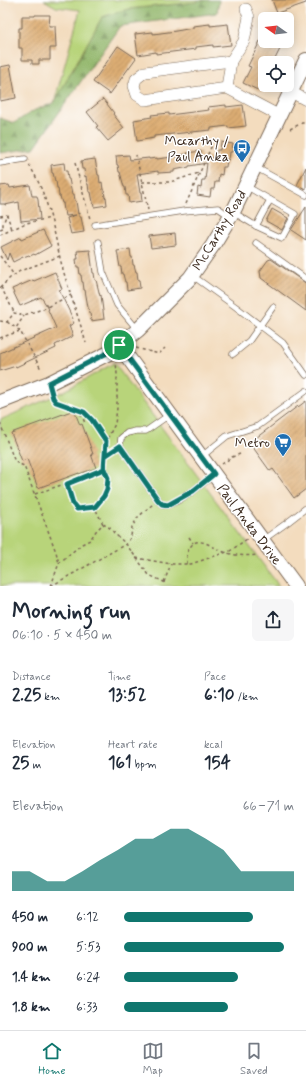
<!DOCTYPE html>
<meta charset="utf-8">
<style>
:root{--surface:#fff;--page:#f6f6f7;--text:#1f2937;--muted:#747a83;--line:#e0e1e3;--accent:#0f766e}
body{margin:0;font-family:Mynerve,sans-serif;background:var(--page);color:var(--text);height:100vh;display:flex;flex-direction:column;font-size:15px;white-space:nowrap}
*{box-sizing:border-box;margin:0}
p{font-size:13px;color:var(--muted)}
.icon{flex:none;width:22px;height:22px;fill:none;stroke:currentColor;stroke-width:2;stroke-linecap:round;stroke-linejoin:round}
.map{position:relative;height:586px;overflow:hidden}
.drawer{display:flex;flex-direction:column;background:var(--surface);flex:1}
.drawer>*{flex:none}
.needle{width:26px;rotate:284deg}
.buttons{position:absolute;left:258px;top:12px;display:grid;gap:8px}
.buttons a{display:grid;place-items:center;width:36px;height:36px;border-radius:6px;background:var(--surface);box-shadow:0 2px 10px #0003;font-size:20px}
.pin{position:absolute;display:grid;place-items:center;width:34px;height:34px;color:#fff;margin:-17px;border:2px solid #fff;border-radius:50%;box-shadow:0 1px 4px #0007}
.round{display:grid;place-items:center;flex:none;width:42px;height:42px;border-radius:6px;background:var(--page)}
.summary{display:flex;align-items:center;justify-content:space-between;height:68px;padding:0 12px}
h1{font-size:22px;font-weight:700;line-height:30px}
.figures{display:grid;grid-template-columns:repeat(3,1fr);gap:6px;height:68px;padding:4px 12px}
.figures div{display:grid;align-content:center}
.figures b{font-size:17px;font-weight:700}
.figures small{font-size:11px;font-weight:400}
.figures p{font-size:11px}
.chart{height:112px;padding:8px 12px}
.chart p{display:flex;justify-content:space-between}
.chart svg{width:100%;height:72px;margin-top:4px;fill:var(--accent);opacity:.7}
ul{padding:0 12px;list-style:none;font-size:13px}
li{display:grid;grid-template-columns:64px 48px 1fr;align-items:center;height:30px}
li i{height:10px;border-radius:5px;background:var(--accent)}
.menu{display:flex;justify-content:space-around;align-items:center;height:56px;border-top:1px solid var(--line);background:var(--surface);font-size:11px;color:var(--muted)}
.menu a{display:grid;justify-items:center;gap:2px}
.menu .active{color:var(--accent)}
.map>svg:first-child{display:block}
</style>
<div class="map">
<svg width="306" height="586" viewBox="0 0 306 586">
<defs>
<pattern id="forest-firs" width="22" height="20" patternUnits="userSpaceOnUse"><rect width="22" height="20" fill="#92b66a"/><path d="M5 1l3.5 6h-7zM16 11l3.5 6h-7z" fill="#789457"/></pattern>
<pattern id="building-hatch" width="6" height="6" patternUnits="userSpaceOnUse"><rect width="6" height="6" fill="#ddad73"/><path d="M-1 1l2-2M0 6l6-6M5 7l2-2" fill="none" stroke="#b48d5e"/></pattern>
</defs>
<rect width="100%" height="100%" fill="#fff"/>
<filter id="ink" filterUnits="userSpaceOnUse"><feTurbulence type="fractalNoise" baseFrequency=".025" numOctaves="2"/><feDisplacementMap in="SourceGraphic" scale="8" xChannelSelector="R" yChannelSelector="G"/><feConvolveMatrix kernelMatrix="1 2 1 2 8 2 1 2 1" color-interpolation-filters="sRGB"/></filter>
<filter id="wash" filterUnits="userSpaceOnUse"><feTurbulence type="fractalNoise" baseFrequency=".012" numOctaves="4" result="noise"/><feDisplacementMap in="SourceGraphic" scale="16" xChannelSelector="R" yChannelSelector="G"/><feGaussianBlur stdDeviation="0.9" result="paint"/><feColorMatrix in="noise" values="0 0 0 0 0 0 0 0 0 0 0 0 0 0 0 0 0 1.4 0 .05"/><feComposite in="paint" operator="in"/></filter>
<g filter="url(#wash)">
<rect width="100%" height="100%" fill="#f3dcbe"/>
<!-- forest -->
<path fill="url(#forest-firs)" stroke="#667044" d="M198,0H219L217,13L120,26L34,148L0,153V118L14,123L35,110L54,103L102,17L128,9L197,2Z"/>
<!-- park -->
<g fill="#b8d47a" stroke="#7a7f4c">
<path d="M44,0H198L197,2L128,9L102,17L54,103L80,10L56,7Z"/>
<path d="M114,363L279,586H0V420L63,392Z"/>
</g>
<g id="blocks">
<!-- building -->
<g fill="url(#building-hatch)">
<path d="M272,0H306V3L277,13Z"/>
<path d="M35,15H50L49,26H55L56,48H50V60H39V64H32V60H22V48H19V28H22V16H35Z"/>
<path d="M210,24V26L228,24L231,45L213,47V45L204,46L196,47V49L156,54V52L138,55L135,34L153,32V34L176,31L193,28V26Z"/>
<path d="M260,41H284L273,63H265V85L262,92L243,83L251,67L248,66Z"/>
<path d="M118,46L136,58L110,94L93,82Z"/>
<path d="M10,65L16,98L0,101V67Z"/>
<path d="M103,99L114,113L113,114L124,128L108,141L96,127L98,126L87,112Z"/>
<path d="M226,105V107L243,105L246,126L228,128V126L211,128V130L154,136V138L137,141L134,120L152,117L151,115L169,113V115L209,110L208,107Z"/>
<path d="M221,142L233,144L232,152H230L229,160L227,159L226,167H223L222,175L219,174L218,182H215L214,189H211L210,197L197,195L198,187L201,188L202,180H205L207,163L189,166V167L174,170V172L158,173V171L137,174L140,193H141L142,201L129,203L128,195H126L125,187H124L120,172H119L118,165H117L116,156L129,155L130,160L149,158V159L157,158V159L180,156V155L188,154L187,153L201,151V156L216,158L217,150H220Z"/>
<path d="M95,159L98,175H99L100,183L102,182L103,190H104L105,198L106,197L107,205L94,207L91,192H89L88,184H87L86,176L85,177L84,169H82L81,161Z"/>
<path d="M64,163L65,171H67L68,179H69L72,194H74L75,201H76L78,214L79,213V217H81L84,232L71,234L67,218L76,215L66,216L65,211H64L63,203H62L60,196H59L58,188H57L56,181H55L53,173H52L51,165Z"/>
<path d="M306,167V189L297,185Z"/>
<path d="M9,185L10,188L30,185L32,196H37L38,200L40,219L21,221L19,202L5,205V204H0V186Z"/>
<path d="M306,207V240L291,230Z"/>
<path d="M272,209L288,218L282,230L266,221Z"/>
<path d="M43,230L51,246L35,255L34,254L30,256L29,255L23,257L13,262L9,253L7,260L1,247L21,237L22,239Z"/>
<path d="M175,233L176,245L151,248L149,236Z"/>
<path d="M130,249L131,257H132L133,265H134L136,272H137L138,280H139L140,288L127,290L126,282H125L123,274H122L121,267H120L117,251Z"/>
<path d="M90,250L93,273H94L95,280H96L100,296L101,295L104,319L91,321L90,313H89L85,290H84L83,282H82L81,275H80L79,267H77L76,259H78L77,251Z"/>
<path d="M271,259L304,282L306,283V311L261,278L260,271L268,260Z"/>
<path d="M55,272L62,289L59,290L73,319L72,320L74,323L69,326L73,336L55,345L56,348L16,367V366L0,371V353L56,328L48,310L49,309L41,297L20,306L12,289L33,280L34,281Z"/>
<path d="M306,401V489L294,498L273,469L270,471L252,446L255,444L252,441L298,406V407Z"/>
<path d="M74,410L80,425L82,424L93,454H91L96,468L79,474V473L38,488L27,459L22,461L11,433Z"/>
</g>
</g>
</g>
<g filter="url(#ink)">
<use href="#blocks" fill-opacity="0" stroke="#7b6856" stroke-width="1"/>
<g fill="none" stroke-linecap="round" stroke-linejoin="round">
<defs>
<g id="service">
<path d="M0,163L25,159"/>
<path d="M255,167L306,195"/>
<path d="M233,212L256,226L282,238L295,214L246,186"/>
<path d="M95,225L184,211L218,208L230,216"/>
<path d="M256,226L270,200"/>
<path d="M98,242L103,272L117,305L137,329"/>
<path d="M256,243L306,279"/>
<path d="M193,276L236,307L283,343L306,375"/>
<path d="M233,354L249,341L273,307"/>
<path d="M169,415L146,431H136L127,433L121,438L120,446L158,500L162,504L168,505L177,501L193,491L214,475"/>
<path d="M201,457L227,436L258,426L306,391"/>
<path d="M263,540L288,522L306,508"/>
</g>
<g id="minor">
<path d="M231,61L145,72L136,79L134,86L137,95L145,100L227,88L280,116"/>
<path d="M227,88L231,61L244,41L249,17L246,9"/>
<path d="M291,92L306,100"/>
</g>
<g id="tertiary">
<path d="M119,345L296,586"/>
<path d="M0,402L49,383L109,353L138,330L190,278L213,245L233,212L306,60"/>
</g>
</defs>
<!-- service casing -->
<use href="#service" stroke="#7b6856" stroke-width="7"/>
<!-- minor casing -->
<use href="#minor" stroke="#7b6856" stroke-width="12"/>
<!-- tertiary casing -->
<use href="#tertiary" stroke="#7b6856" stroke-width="16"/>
<!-- path -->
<g stroke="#7b6856" stroke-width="1.5" stroke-dasharray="3 3" stroke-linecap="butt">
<path d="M290,129L302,123H306"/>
<path d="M136,155L148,210"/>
<path d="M75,163L90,219"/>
<path d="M29,165C47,193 53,226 60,258C67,287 78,315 86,343"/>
<path d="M142,182H170L199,173"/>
<path d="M186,204L212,145"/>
<path d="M0,216L7,215L12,229"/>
<path d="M0,230L3,229V224L6,216"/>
<path d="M0,235L26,223L51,218"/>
<path d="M0,256L14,275"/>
<path d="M1,287L14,312"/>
<path d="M0,288L10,278L20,271L60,256"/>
<path d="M0,321L7,322L14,313L24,315L43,309L71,295"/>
<path d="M7,322L16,328"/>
<path d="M20,331L16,328L24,316"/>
<path d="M0,338L20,331L41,369"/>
<path d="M136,348L159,354L165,348"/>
<path d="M52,393L53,398L57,402L84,412L92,420L106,441"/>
<path d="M77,409L82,416L85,423"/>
<path d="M0,423L15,462L24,466L56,552L59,563"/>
<path d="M105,456L106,441L115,424L117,408V374L116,362"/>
<path d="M222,464L232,457L240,454"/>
<path d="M67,483L73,504L77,509L95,507L104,497L107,489L108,478L104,469L105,456L114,450"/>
<path d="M35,494L67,483L104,469"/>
<path d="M103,524L110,528L115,534L126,544L149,575L164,582L165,586"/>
<path d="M189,537L193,543"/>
<path d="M136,558L171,564H191L230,551L247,539"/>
<path d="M187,564C187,557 187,551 191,546C199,534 217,551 227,553C237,556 248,556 258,555"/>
<path d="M164,582L171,564"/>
<path d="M51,586L126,544L131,537L132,527L138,517L153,504"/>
<path d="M51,586L59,563L82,544L90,540L96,531L103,524L95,508"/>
</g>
<!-- service -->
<use href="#service" stroke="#fff" stroke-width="5.5"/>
<!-- minor -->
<use href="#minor" stroke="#fff" stroke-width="11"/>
<!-- tertiary -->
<use href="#tertiary" stroke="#fff" stroke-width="14"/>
</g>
</g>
<g fill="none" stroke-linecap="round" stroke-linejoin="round" filter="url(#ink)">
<defs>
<path id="route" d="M119,345L109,352L49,383L53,398L56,402L84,412L92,420L106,441L104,469L108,478L107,489L104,496L95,507L77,509L73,504L67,484L104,469L105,456L120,446L158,500L162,504L168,505L177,500L193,491L214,474L119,345"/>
</defs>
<!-- route casing -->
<use href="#route" stroke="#fff" stroke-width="8"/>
<!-- route -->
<use href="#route" stroke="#0f766e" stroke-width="5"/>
</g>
<!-- icons -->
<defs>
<symbol id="bus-pin" viewBox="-11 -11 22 30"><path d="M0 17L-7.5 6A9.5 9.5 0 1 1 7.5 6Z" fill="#1f6fb2" stroke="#fff"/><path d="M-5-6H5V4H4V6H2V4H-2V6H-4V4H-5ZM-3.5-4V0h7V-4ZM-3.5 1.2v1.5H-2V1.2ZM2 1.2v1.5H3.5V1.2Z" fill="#fff"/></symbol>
<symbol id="supermarket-pin" viewBox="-11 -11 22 30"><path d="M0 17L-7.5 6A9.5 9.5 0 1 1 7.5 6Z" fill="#1f6fb2" stroke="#fff"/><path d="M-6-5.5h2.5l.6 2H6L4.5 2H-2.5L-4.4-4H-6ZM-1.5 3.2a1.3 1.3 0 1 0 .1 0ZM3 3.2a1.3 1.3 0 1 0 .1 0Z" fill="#fff"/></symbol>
</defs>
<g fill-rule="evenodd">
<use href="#bus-pin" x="232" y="138" width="20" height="27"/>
<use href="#supermarket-pin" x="273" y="432" width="20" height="27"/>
</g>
<g text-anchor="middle" stroke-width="3" stroke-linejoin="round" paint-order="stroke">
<!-- poi labels -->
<g font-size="14" fill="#3b2a1e" stroke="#fff" text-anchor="end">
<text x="229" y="145">Mccarthy /<tspan x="229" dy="16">Paul Anka</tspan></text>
<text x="270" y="447">Metro</text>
</g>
<!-- street labels -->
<g font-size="14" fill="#3b2a1e" stroke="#fff">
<text transform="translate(219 230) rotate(-59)" y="5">McCarthy Road</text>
<text transform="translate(250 524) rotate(53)" y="5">Paul Anka Drive</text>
</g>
</g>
</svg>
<div class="buttons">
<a><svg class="needle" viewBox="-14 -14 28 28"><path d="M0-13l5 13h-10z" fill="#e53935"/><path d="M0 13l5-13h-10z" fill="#747a83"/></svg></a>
<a><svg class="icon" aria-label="locate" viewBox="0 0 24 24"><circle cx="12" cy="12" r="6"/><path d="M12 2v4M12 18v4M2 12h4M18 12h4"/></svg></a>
</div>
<div class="pin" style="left:119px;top:345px;background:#1e9e55"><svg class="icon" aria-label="arrive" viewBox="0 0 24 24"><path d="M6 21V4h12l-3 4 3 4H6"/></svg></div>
</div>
<section class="drawer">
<div class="summary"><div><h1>Morning run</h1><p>06:10 · 5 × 450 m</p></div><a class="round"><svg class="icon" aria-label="share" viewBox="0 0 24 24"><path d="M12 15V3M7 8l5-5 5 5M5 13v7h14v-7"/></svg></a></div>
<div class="figures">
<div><p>Distance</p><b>2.25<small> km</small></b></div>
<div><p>Time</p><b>13:52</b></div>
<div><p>Pace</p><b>6:10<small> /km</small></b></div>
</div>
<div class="figures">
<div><p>Elevation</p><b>25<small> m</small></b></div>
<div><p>Heart rate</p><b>161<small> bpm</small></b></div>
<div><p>kcal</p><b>154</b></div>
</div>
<div class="chart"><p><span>Elevation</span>66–71 m</p>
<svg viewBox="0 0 160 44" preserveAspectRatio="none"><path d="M0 44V32L10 32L20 38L30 38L40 32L50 25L60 19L70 12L80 12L90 6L100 6L110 12L120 19L130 32L140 32L150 32L160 32V44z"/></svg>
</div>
<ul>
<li><b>450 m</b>6:12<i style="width:76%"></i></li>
<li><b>900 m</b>5:53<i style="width:94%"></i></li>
<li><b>1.4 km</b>6:24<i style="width:67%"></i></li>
<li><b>1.8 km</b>6:33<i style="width:61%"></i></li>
</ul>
</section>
<nav class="menu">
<a class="active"><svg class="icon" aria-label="home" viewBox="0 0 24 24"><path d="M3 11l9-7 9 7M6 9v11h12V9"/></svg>Home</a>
<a><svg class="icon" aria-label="map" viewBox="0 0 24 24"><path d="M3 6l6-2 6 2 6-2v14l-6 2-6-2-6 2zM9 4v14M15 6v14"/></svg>Map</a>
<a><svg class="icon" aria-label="saved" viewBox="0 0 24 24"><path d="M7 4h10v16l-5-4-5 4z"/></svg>Saved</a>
</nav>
